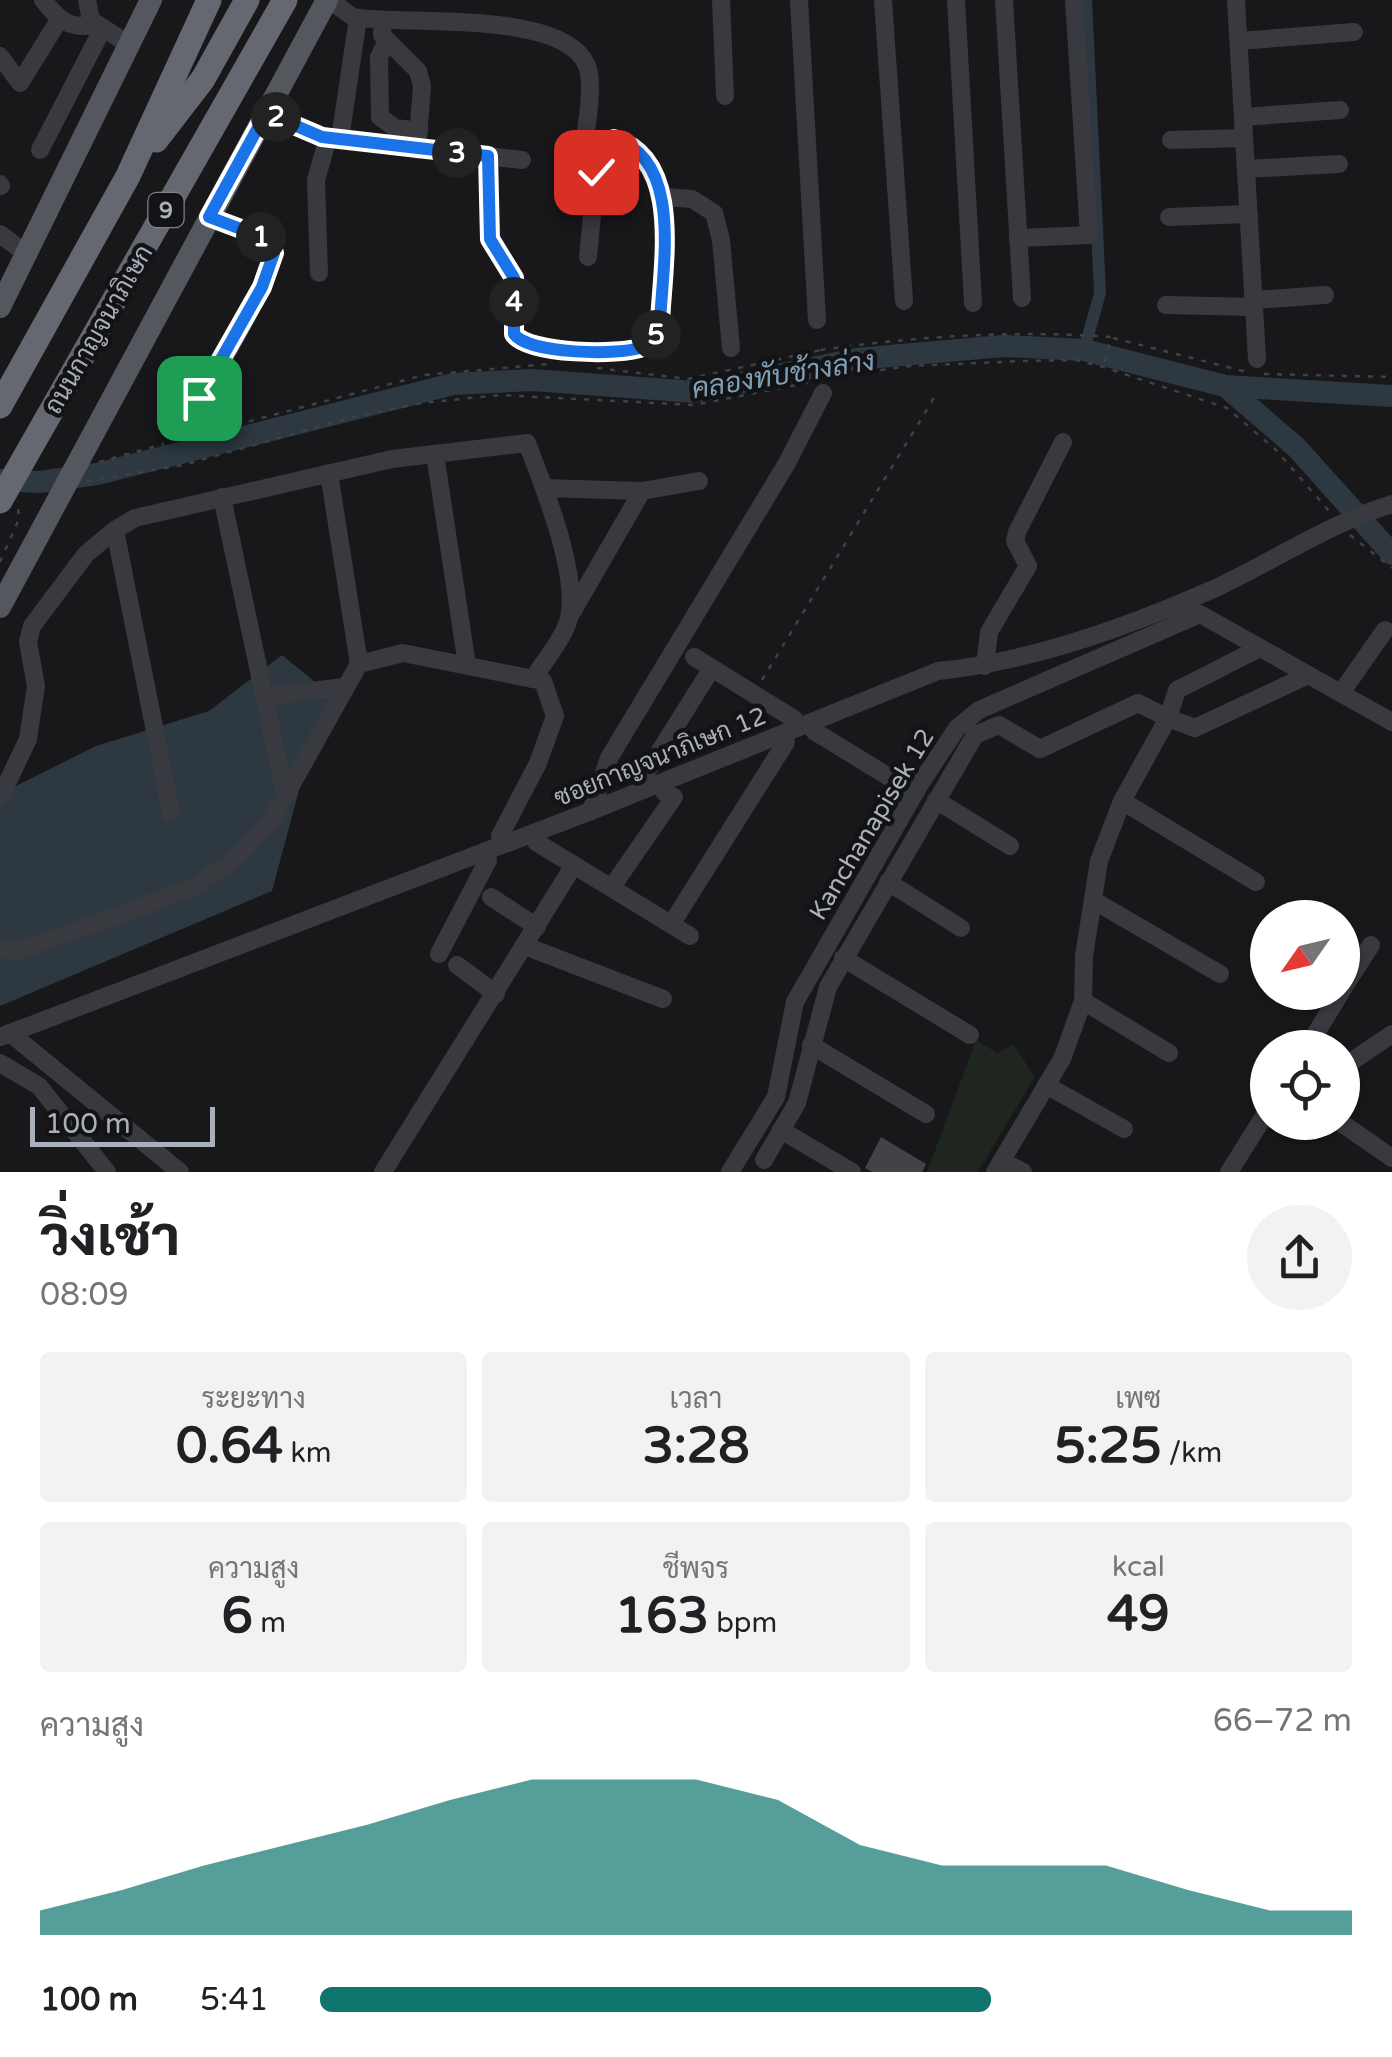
<!DOCTYPE html>
<html lang="th">
<meta charset="utf-8">
<style>
:root{--surface:#fff;--page:#f2f2f2;--text:#202124;--muted:#757577;--accent:#0f766e}
body{margin:0;font-family:"Varela Round",Sarabun,sans-serif;background:var(--page);color:var(--text);height:100vh;display:flex;flex-direction:column;font-size:38px;white-space:nowrap}
*{box-sizing:border-box;margin:0}
p{font-size:32px;color:var(--muted)}
.icon{flex:none;width:55px;height:55px;fill:none;stroke:currentColor;stroke-width:2;stroke-linecap:round;stroke-linejoin:round}
.map{position:relative;height:1172px;overflow:hidden}
.side{display:flex;flex-direction:column;background:var(--surface);flex:1}
.side>*{flex:none}
.needle{width:65px;rotate:236deg}
.buttons{position:absolute;left:1250px;top:900px;display:grid;gap:20px}
.buttons a{display:grid;place-items:center;width:110px;height:110px;border-radius:50%;background:var(--surface);box-shadow:0 2px 8px #0004;font-size:50px}
.scale{position:absolute;left:30px;bottom:25px;width:185px;box-sizing:border-box;padding-left:10px;border:5px solid #aab0bb;border-top:0;font-size:28px;line-height:35px;white-space:nowrap;color:#aab0bb;-webkit-text-stroke:8px #131316;paint-order:stroke}
.pin{position:absolute;display:grid;place-items:center;width:85px;height:85px;color:#fff;margin:-42px;border-radius:20px;box-shadow:0 5px 15px #0006}
.km{position:absolute;width:50px;height:50px;margin:-25px;border-radius:50%;background:#222;color:#fff;font-size:28px;line-height:50px;text-align:center}
.round{display:grid;place-items:center;flex:none;width:105px;height:105px;border-radius:52px;background:var(--page)}
.overview{display:flex;align-items:center;justify-content:space-between;height:170px;padding:0 40px}
h1{font-size:55px;font-weight:800;line-height:75px}
.metrics{display:grid;grid-template-columns:repeat(3,1fr);gap:15px;height:170px;padding:10px 40px}
.metrics div{display:grid;align-content:center;border-radius:10px;background:var(--page);text-align:center}
.metrics b{font-size:50px;font-weight:800}
.metrics small{font-size:28px;font-weight:400}
.metrics p{font-size:28px}
.chart{height:280px;padding:20px 40px}
.chart p{display:flex;justify-content:space-between}
.chart svg{width:100%;height:180px;margin-top:10px;fill:var(--accent);opacity:.7}
ul{padding:0 40px;list-style:none;font-size:32px}
li{display:grid;grid-template-columns:160px 120px 1fr;align-items:center;height:75px}
li i{height:25px;border-radius:12px;background:var(--accent)}
.map>svg:first-child{display:block}
</style>
<div class="map">
<svg width="1392" height="1172" viewBox="0 0 1392 1172">
<rect width="100%" height="100%" fill="#18181b"/>
<!-- green -->
<path fill="#1e261f" d="M976,1040L997,1053L1013,1044L1035,1077L978,1172H927Z"/>
<!-- water -->
<path fill="#2d3840" d="M282,655L342,704L313,738L272,891L0,1006V794L96,746L209,711Z"/>
<g fill="none" stroke-linecap="round" stroke-linejoin="round">
<!-- canal -->
<path stroke="#2d3840" stroke-width="12" d="M1084,350L1100,293L1086,0"/>
<!-- river -->
<g stroke="#2d3840" stroke-width="22">
<path d="M1225,386L1297,448L1392,554"/>
<path d="M0,480L39,482L97,474L453,384L532,380L695,392L856,359L1004,346L1084,350L1225,386L1392,396"/>
</g>
</g>
<!-- building -->
<path fill="#424348" d="M881,1137L926,1164L922,1172H872L865,1168Z"/>
<g fill="none" stroke-linecap="round" stroke-linejoin="round">
<!-- path -->
<g stroke="#3f4147" stroke-width="2.5" stroke-dasharray="5 8" stroke-linecap="butt">
<path d="M1113,338L1251,373"/>
<path d="M597,368L688,379L821,350"/>
<path d="M1264,374L1392,377"/>
<path d="M826,376L821,350C919,336 1013,330 1111,337L1104,365"/>
<path d="M829,378L909,366L1023,361L1076,360L1103,367L1227,408L1276,450L1329,511"/>
<path d="M186,438L424,375L549,364"/>
<path d="M99,462L164,444"/>
<path d="M87,481L183,465L357,416L422,403L500,395L695,405L811,382"/>
<path d="M1350,535L1392,568"/>
<path d="M0,562L19,519L18,507"/>
<path d="M762,680L934,398"/>
</g>
<!-- minor -->
<g stroke="#393a40" stroke-width="18">
<path d="M43,0C60,22 70,29 97,25"/>
<path d="M87,0L91,20L128,44"/>
<path d="M329,0L353,17C406,26 565,9 587,66C596,89 582,148 580,174"/>
<path d="M721,0L725,96"/>
<path d="M799,0L817,320"/>
<path d="M883,0L904,301"/>
<path d="M956,0L973,303"/>
<path d="M1004,0L1022,298"/>
<path d="M1236,0L1257,359"/>
<path d="M383,20L382,35L418,71L422,86L417,150"/>
<path d="M387,41L379,57L380,117L395,128L419,131"/>
<path d="M1239,41L1354,32"/>
<path d="M0,56L20,83L59,20"/>
<path d="M266,113L323,137L522,160"/>
<path d="M1243,117L1340,110"/>
<path d="M340,139L358,18"/>
<path d="M1171,140L1244,138"/>
<path d="M40,150L103,28"/>
<path d="M488,157L489,239L514,278V334C528,354 620,356 643,347C655,343 657,333 660,323C662,269 684,158 614,139L600,152L596,172L588,257"/>
<path d="M1246,169L1339,164"/>
<path d="M0,184L1,186"/>
<path d="M664,197L692,199L714,213L721,240L731,348"/>
<path d="M1169,217L1249,214"/>
<path d="M0,234L28,255"/>
<path d="M1018,238L1089,235L1074,0"/>
<path d="M319,273L316,180L328,138"/>
<path d="M1255,300L1325,295"/>
<path d="M1166,305L1254,307"/>
<path d="M171,430C215,380 252,316 274,253L265,238L209,217"/>
<path d="M435,454L467,665"/>
<path d="M329,473L359,664"/>
<path d="M544,488L642,491L699,481"/>
<path d="M222,497L285,794"/>
<path d="M115,530L171,812"/>
<path d="M571,614L642,491"/>
<path d="M1260,648L1177,690L1168,718L1195,728L1308,675"/>
<path d="M694,657L794,719"/>
<path d="M985,666L989,632L1028,566L1015,541L1017,532L1063,442"/>
<path d="M1341,693L1385,630"/>
<path d="M264,697L344,687"/>
<path d="M814,731L915,793"/>
<path d="M641,781L712,668"/>
<path d="M0,798L28,739L36,686L28,642L32,626L86,554L115,530L135,518L392,459L527,443C543,485 579,573 569,618C564,638 544,661 533,679"/>
<path d="M936,800L1010,846"/>
<path d="M1122,801L1256,882"/>
<path d="M591,811L609,758L787,463L823,393"/>
<path d="M536,842L690,936"/>
<path d="M888,882L961,928"/>
<path d="M612,887L674,797L664,792"/>
<path d="M491,897L537,927"/>
<path d="M1093,900L1220,974"/>
<path d="M672,923L786,742"/>
<path d="M525,946L663,999"/>
<path d="M0,949L16,951L107,920L193,887L233,861L270,823L359,664L403,653L543,681L555,716L538,763L500,836"/>
<path d="M439,954L488,860"/>
<path d="M843,958L970,1035"/>
<path d="M457,965L496,994"/>
<path d="M1342,990L1371,945"/>
<path d="M1083,1001L1169,1053"/>
<path d="M10,1033L180,1172"/>
<path d="M0,1037L591,811L938,671C1030,662 1133,625 1218,587C1275,560 1332,522 1392,504"/>
<path d="M811,1045L926,1114"/>
<path d="M1307,1048L1341,992"/>
<path d="M0,1063L39,1086L107,1172"/>
<path d="M1342,1068L1392,1034"/>
<path d="M1046,1085L1124,1129"/>
<path d="M1340,1122L1392,1158"/>
<path d="M781,1130L852,1172"/>
<path d="M764,1160L797,1103L828,987L975,735L999,725L1040,749L1138,703L1168,718L1122,801L1099,861L1084,956L1083,1001L1062,1059L995,1172"/>
<path d="M1002,1161L1023,1172"/>
<path d="M383,1172L574,865"/>
<path d="M730,1172L776,1097L795,1002L920,784L957,728L979,710L1200,614L1392,722"/>
<path d="M1229,1172L1268,1110"/>
</g>
<!-- major -->
<g stroke="#55575f" stroke-width="22">
<path d="M0,307L151,0"/>
<path d="M0,607L327,0"/>
</g>
<!-- highway -->
<g stroke="#656871" stroke-width="25">
<path d="M156,140L203,79L247,0"/>
<path d="M0,406L128,176L209,0"/>
<path d="M0,501L285,0"/>
</g>
</g>
<g fill="none" stroke-linecap="round" stroke-linejoin="round">
<defs>
<path id="route" d="M199,398L262,287L274,253L265,238L209,217L266,113L322,137L488,156L490,239L514,278V334C528,354 620,356 643,347C655,343 657,333 660,323C662,268 684,159 614,139L600,152L596,172"/>
</defs>
<!-- route casing -->
<use href="#route" stroke="#fff" stroke-width="20"/>
<!-- route -->
<use href="#route" stroke="#1a73e8" stroke-width="12"/>
</g>
<g text-anchor="middle" stroke-width="9" stroke-linejoin="round" paint-order="stroke">
<!-- shield labels -->
<rect fill="#131316" stroke="#7d818a" stroke-width="2.5" x="148.5" y="193" width="35" height="34" rx="8"/>
<g font-size="22" font-weight="bold" fill="#aab0bb">
<text x="166" y="218">9</text>
</g>
<!-- street labels -->
<g font-size="25" fill="#aab0bb" stroke="#131316">
<text transform="translate(98 329) rotate(-60)" y="9">ถนนกาญจนาภิเษก</text>
<text transform="translate(660 756) rotate(-22)" y="9">ซอยกาญจนาภิเษก 12</text>
<text transform="translate(871 824) rotate(-59)" y="9">Kanchanapisek 12</text>
</g>
<!-- water labels -->
<g font-size="28" font-style="italic" fill="#7f9fb7" stroke="#131316">
<text transform="translate(783 374) rotate(-9)" y="10">คลองทับช้างล่าง</text>
</g>
</g>
</svg>
<div class="buttons">
<a><svg class="needle" viewBox="-14 -14 28 28"><path d="M0-13l5 13h-10z" fill="#e53935"/><path d="M0 13l5-13h-10z" fill="#757577"/></svg></a>
<a><svg class="icon" aria-label="locate" viewBox="0 0 24 24"><circle cx="12" cy="12" r="6"/><path d="M12 2v4M12 18v4M2 12h4M18 12h4"/></svg></a>
</div>
<div class="scale">100 m</div>
<div class="pin" style="left:199px;top:398px;background:#1e9e55"><svg class="icon" aria-label="arrive" viewBox="0 0 24 24"><path d="M6 21V4h12l-3 4 3 4H6"/></svg></div>
<div class="pin" style="left:596px;top:172px;background:#d93025"><svg class="icon" aria-label="check" viewBox="0 0 24 24"><path d="M5 12l5 5 9-10"/></svg></div>
<b class="km" style="left:261px;top:237px">1</b>
<b class="km" style="left:276px;top:117px">2</b>
<b class="km" style="left:457px;top:153px">3</b>
<b class="km" style="left:514px;top:302px">4</b>
<b class="km" style="left:656px;top:335px">5</b>
</div>
<section class="side">
<div class="overview"><div><h1>วิ่งเช้า</h1><p>08:09</p></div><a class="round"><svg class="icon" aria-label="share" viewBox="0 0 24 24"><path d="M12 15V3M7 8l5-5 5 5M5 13v7h14v-7"/></svg></a></div>
<div class="metrics">
<div><p>ระยะทาง</p><b>0.64<small> km</small></b></div>
<div><p>เวลา</p><b>3:28</b></div>
<div><p>เพซ</p><b>5:25<small> /km</small></b></div>
</div>
<div class="metrics">
<div><p>ความสูง</p><b>6<small> m</small></b></div>
<div><p>ชีพจร</p><b>163<small> bpm</small></b></div>
<div><p>kcal</p><b>49</b></div>
</div>
<div class="chart"><p><span>ความสูง</span>66–72 m</p>
<svg viewBox="0 0 160 44" preserveAspectRatio="none"><path d="M0 44V38L10 33L20 27L30 22L40 17L50 11L60 6L70 6L80 6L90 11L100 22L110 27L120 27L130 27L140 33L150 38L160 38V44z"/></svg>
</div>
<ul>
<li><b>100 m</b>5:41<i style="width:65%"></i></li>
</ul>
</section>
